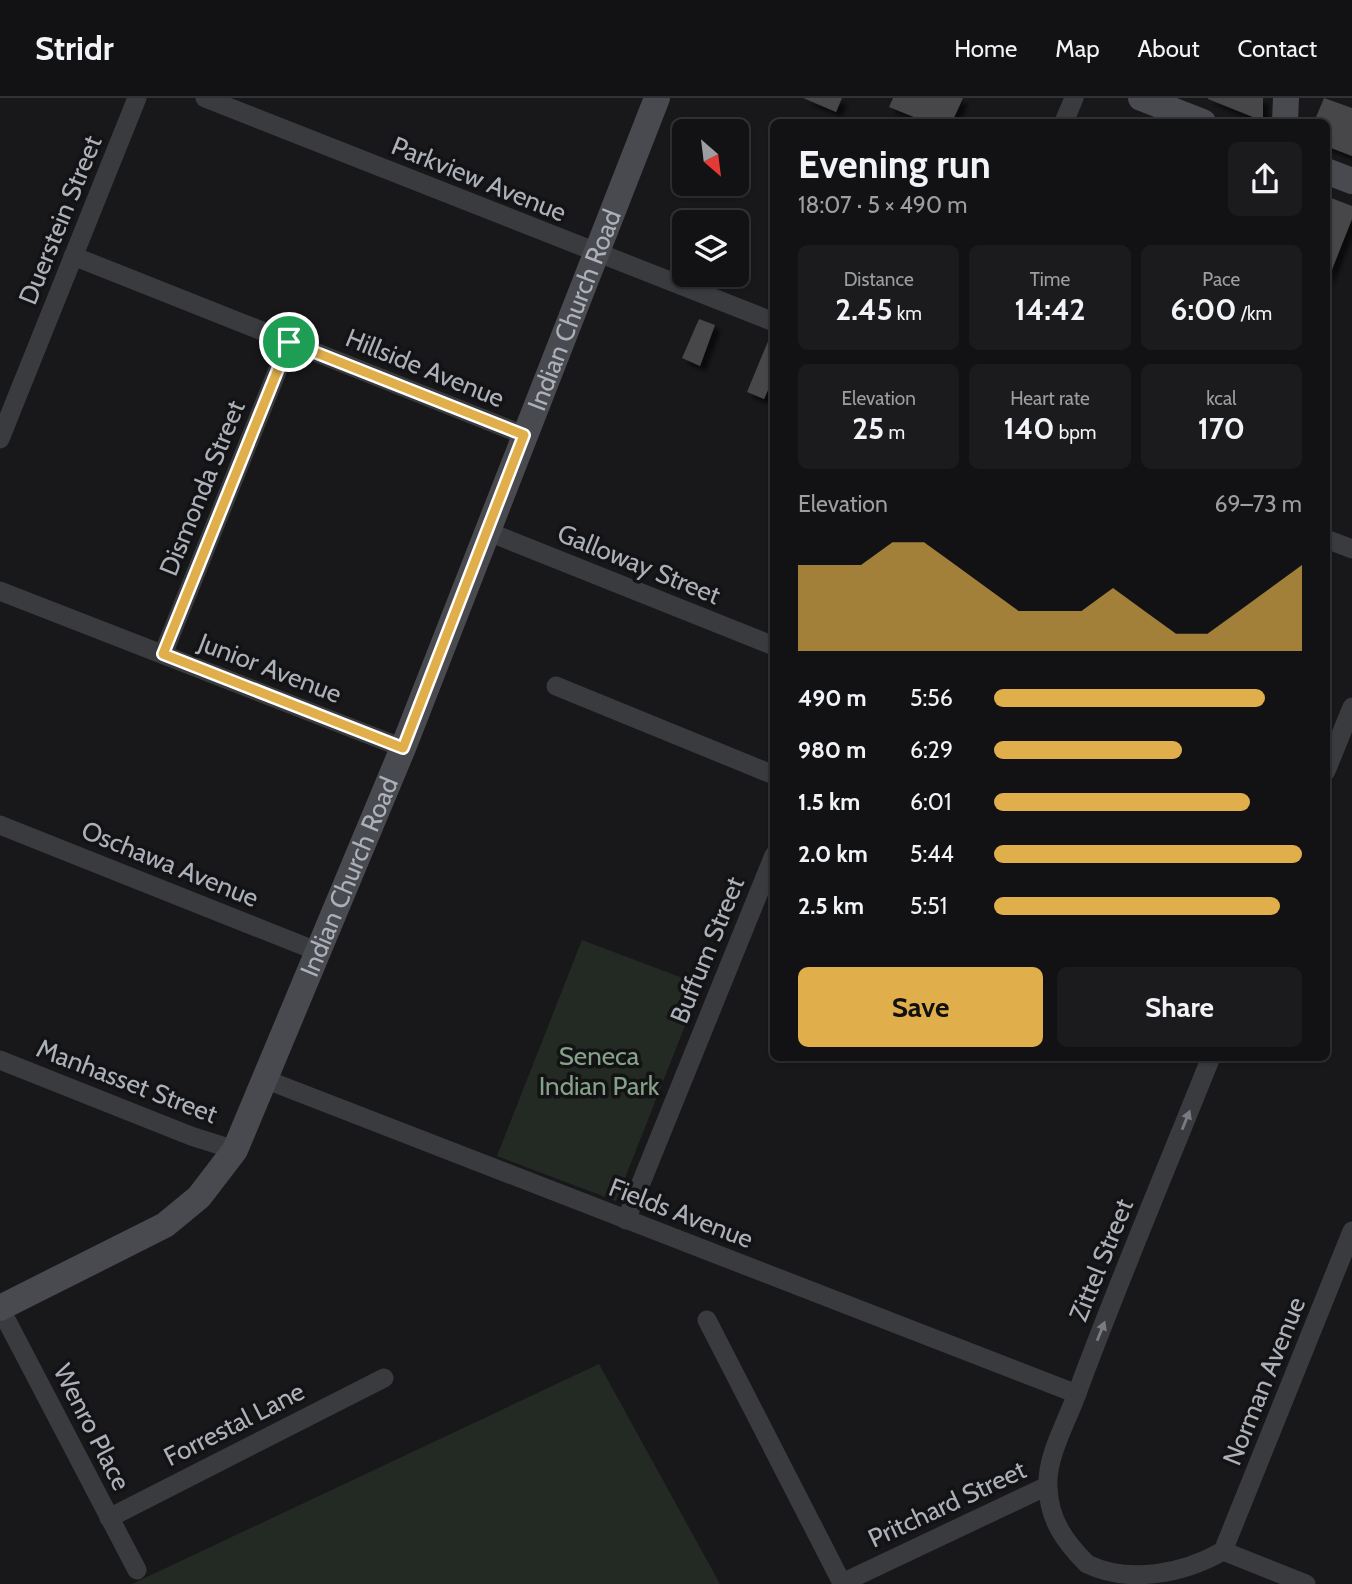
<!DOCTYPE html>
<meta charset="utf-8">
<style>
:root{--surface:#121214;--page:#1b1b1d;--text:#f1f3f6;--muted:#9c9ea0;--line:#313234;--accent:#e0af4b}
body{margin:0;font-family:Cabin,sans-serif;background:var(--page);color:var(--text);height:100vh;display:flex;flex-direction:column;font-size:26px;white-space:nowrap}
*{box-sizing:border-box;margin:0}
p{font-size:23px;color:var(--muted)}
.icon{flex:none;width:38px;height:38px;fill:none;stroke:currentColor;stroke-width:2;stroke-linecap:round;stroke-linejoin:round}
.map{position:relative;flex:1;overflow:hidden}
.drawer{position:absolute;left:770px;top:21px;width:560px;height:942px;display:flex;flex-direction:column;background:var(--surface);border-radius:10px;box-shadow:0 2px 5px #0004,0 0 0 2px var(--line)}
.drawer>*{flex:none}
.needle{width:46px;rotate:152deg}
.controls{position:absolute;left:672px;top:21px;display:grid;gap:14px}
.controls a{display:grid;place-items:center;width:77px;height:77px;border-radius:10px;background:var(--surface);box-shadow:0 2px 5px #0004,0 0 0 2px var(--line);font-size:35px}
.pin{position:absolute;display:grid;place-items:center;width:60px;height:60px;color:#fff;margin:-30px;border:4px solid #fff;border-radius:50%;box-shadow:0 2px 7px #0007}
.round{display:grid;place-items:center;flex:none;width:74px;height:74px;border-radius:10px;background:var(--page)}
.headline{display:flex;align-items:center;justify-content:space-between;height:119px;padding:0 28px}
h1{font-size:38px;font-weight:700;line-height:52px}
.stats{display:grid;grid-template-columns:repeat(3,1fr);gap:10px;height:119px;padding:7px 28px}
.stats div{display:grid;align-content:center;border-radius:10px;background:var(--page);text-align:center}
.stats b{font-size:30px;font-weight:700}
.stats small{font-size:19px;font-weight:400}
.stats p{font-size:19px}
.chart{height:196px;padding:14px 28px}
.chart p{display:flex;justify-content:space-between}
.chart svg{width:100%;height:126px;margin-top:7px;fill:var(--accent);opacity:.7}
.cta{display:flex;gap:14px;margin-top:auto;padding:14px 28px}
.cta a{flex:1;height:80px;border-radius:10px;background:var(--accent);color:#111;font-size:28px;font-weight:700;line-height:80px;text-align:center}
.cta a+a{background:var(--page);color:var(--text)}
ul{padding:0 28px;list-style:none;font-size:23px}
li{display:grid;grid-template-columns:112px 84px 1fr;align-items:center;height:52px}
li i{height:18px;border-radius:9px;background:var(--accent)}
header{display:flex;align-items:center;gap:42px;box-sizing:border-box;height:98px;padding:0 35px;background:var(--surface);border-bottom:2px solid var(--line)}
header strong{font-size:33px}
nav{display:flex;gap:38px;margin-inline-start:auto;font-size:24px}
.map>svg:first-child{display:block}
</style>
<header>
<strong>Stridr</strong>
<nav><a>Home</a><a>Map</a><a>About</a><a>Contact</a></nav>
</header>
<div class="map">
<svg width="1352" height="1486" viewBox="0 0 1352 1486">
<defs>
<filter id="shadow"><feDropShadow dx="5.5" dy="5.5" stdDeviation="2" flood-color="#0009"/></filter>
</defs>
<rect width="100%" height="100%" fill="#18181a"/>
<!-- green -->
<g fill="#232a24">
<path d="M582,842L701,887L616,1103L497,1058Z"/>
<path d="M599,1266L720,1486H132Z"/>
</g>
<!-- building -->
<g fill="#46464a" filter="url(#shadow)">
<path d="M803,0H842L836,14Z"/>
<path d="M893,0H963L952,24H911L914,19L889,9Z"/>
<path d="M1208,0H1263V23L1208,1Z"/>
<path d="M1324,0L1352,10V58L1326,48V24H1314Z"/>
<path d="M1326,98L1352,108V121L1327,184Z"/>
<path d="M699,221L715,227L700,268L682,260Z"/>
<path d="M771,236L774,279L764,301L747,294Z"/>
</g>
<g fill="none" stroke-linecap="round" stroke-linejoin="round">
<!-- street -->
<g stroke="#3a3b3f" stroke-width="19">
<path d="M205,0L774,224"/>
<path d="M1064,24L1074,0"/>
<path d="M73,158L524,337"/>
<path d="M0,341L137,0"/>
<path d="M486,433L774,548"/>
<path d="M1326,441L1352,451"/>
<path d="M0,493L403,650"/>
<path d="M163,556L289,244"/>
<path d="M556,588L774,677"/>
<path d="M1326,673L1352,609"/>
<path d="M0,727L319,854"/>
<path d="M1211,959C1166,1072 1118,1184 1076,1298C1066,1325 1046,1360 1048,1389C1049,1422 1065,1444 1087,1466C1129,1486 1183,1476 1223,1453"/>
<path d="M0,962L191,1038L235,1052"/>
<path d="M267,982L1077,1296"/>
<path d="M626,1122L774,757"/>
<path d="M0,1210L137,1472"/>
<path d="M707,1222L842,1485L1047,1388"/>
<path d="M109,1420L384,1280"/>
<path d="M1223,1453L1352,1133"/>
<path d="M1223,1453L1306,1486"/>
</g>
<!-- secondary -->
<g stroke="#484a4f" stroke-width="26">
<path d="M1141,0L1203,24"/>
<path d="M1285,24L1286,0"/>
<path d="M1326,73L1352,83"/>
<path id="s1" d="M0,1210L165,1127L199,1099L235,1052L403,650L657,0"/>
</g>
</g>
<!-- one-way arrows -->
<defs><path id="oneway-solid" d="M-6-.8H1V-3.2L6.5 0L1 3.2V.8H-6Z" transform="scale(1.75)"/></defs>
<g fill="#797b82">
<use href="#oneway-solid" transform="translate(1186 1022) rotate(-68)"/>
<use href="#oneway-solid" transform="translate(1101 1233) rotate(-68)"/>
</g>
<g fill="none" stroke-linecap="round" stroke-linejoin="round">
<defs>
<path id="route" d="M289,244L524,337L403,650L163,556Z"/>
</defs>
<!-- route casing -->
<use href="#route" stroke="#fff" stroke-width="14"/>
<!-- route -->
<use href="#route" stroke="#e0af4b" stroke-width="9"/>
</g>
<g text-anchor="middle" stroke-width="7" stroke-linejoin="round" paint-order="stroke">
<!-- street labels -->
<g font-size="26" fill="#acb0b9" stroke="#131315">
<text transform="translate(479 81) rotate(22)" y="9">Parkview Avenue</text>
<text transform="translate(60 122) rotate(-68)" y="9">Duerstein Street</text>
<text dy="9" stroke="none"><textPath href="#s1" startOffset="1194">Indian Church Road</textPath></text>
<text transform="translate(425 270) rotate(22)" y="9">Hillside Avenue</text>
<text transform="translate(202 390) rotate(-68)" y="9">Dismonda Street</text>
<text transform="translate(639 466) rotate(22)" y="9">Galloway Street</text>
<text transform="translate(270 570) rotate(21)" y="9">Junior Avenue</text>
<text transform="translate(170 766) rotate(22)" y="9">Oschawa Avenue</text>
<text dy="9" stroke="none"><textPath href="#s1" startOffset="584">Indian Church Road</textPath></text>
<text transform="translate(707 852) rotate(-68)" y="9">Buffum Street</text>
<text transform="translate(127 983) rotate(21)" y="9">Manhasset Street</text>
<text transform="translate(681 1115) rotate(21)" y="9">Fields Avenue</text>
<text transform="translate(1101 1162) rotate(-68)" y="9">Zittel Street</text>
<text transform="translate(1264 1283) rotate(-68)" y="9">Norman Avenue</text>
<text transform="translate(234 1326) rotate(-27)" y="9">Forrestal Lane</text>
<text transform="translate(92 1329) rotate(63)" y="9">Wenro Place</text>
<text transform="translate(947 1406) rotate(-25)" y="9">Pritchard Street</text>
</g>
<!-- park labels -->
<g font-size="26" fill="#85a187" stroke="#131315">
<text x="599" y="967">Seneca<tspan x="599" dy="30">Indian Park</tspan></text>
</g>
</g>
</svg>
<div class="controls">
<a><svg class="needle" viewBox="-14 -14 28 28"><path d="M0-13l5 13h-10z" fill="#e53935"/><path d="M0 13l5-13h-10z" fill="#9c9ea0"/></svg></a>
<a><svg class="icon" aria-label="layers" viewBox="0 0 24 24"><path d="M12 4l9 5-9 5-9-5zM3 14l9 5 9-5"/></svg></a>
</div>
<div class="pin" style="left:289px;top:244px;background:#1e9e55"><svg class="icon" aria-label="arrive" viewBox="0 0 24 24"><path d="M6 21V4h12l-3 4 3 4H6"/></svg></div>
<section class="drawer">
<div class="headline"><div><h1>Evening run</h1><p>18:07 · 5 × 490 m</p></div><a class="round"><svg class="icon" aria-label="share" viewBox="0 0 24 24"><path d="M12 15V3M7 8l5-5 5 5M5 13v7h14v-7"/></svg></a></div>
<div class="stats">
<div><p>Distance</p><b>2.45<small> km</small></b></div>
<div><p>Time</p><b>14:42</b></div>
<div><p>Pace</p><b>6:00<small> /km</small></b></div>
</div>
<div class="stats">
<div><p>Elevation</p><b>25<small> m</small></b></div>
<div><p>Heart rate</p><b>140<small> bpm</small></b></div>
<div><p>kcal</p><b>170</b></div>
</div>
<div class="chart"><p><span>Elevation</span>69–73 m</p>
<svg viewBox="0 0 160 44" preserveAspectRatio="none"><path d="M0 44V14L10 14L20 14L30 6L40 6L50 14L60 22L70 30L80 30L90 30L100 22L110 30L120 38L130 38L140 30L150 22L160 14V44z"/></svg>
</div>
<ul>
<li><b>490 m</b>5:56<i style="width:88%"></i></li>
<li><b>980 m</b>6:29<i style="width:61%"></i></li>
<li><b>1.5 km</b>6:01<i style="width:83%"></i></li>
<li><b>2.0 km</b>5:44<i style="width:100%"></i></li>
<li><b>2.5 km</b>5:51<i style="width:93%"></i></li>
</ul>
<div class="cta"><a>Save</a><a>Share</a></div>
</section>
</div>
